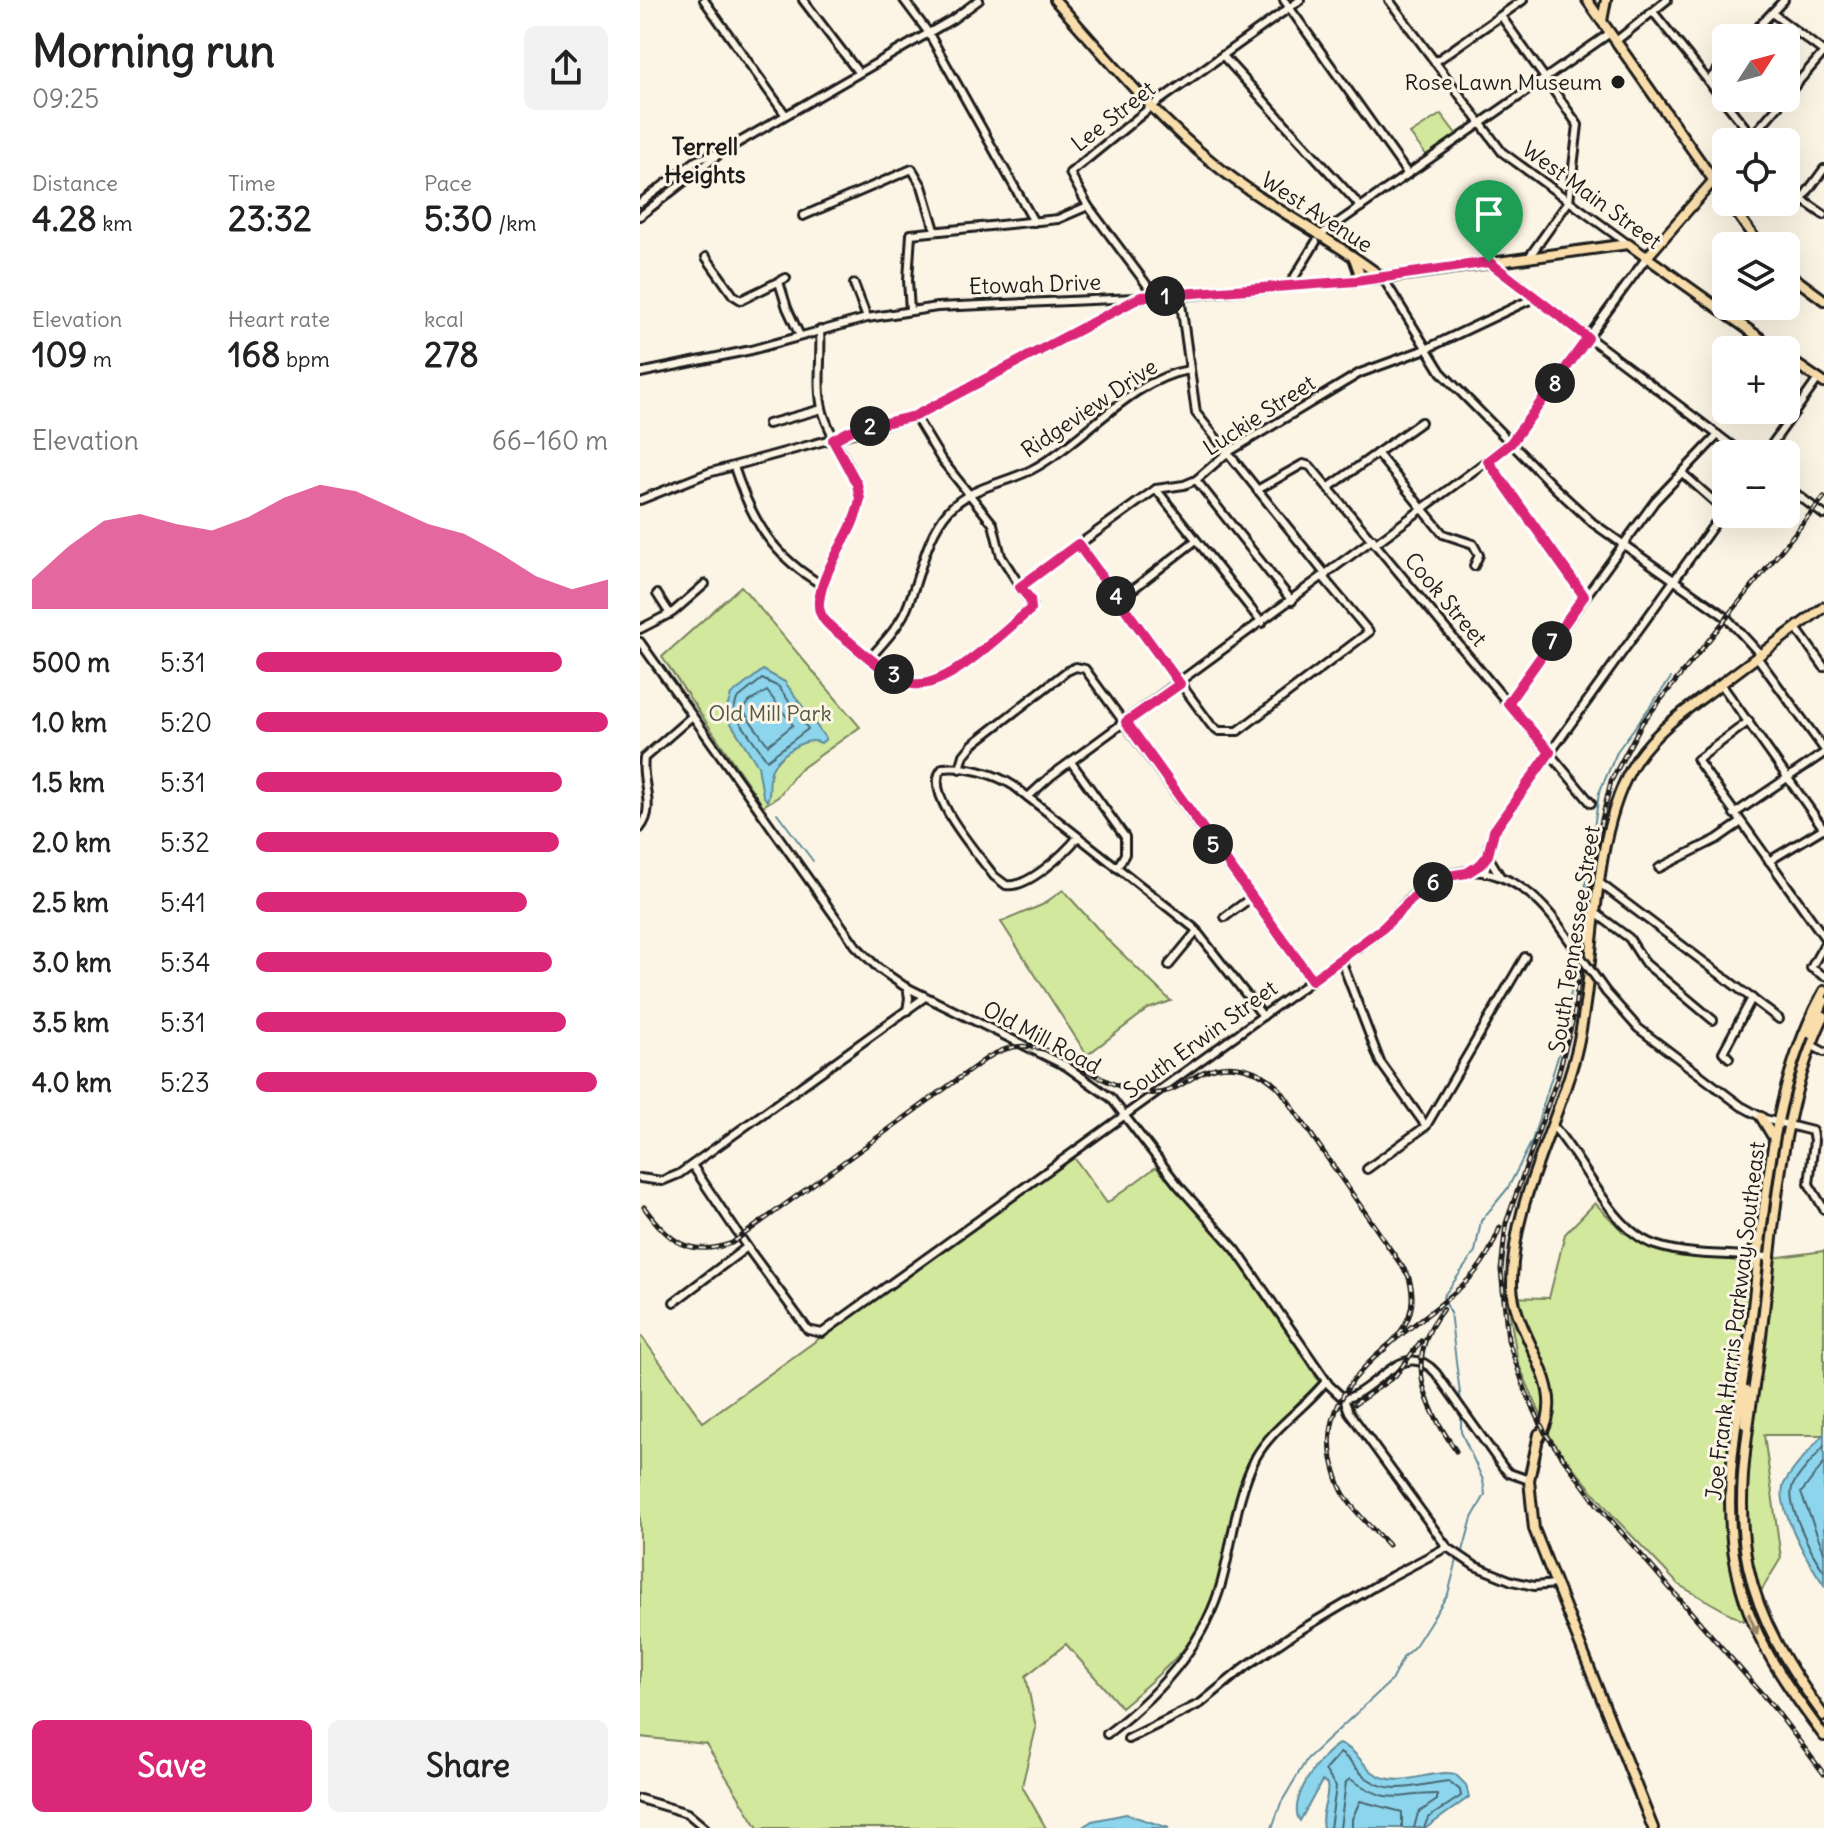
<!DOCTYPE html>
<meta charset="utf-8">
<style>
:root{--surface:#fff;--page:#f2f2f2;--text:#222;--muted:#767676;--accent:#db2777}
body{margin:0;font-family:Delius,sans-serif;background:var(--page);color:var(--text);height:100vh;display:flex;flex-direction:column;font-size:30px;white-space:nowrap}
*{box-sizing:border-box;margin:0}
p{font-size:26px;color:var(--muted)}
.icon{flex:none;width:44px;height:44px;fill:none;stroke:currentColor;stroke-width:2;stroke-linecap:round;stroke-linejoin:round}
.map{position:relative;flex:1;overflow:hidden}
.sheet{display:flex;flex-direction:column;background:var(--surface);width:640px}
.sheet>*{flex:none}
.needle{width:52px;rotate:54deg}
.controls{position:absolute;left:1072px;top:24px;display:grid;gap:16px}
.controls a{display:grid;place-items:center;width:88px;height:88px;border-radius:12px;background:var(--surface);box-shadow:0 8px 32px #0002;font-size:40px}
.pin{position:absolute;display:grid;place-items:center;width:68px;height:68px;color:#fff;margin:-82px -34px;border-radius:50% 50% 50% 0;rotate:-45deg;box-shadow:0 0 8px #0007}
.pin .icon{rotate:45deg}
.km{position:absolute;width:40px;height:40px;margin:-20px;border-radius:50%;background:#222;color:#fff;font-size:22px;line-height:40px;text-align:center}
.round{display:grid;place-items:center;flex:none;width:84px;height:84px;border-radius:12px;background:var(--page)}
.summary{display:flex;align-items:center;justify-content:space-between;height:136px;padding:0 32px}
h1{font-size:44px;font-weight:700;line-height:60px}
.metrics{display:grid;grid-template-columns:repeat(3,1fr);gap:12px;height:136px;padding:8px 32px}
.metrics div{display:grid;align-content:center}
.metrics b{font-size:34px;font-weight:700}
.metrics small{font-size:22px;font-weight:400}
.metrics p{font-size:22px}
.chart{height:224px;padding:16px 32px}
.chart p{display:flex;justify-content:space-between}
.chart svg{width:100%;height:144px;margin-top:8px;fill:var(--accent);opacity:.7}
.button{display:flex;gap:16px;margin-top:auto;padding:16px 32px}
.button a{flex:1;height:92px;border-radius:12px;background:var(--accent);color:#fff;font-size:32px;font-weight:700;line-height:92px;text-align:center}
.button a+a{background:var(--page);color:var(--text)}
ul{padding:0 32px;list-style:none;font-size:26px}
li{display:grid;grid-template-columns:128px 96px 1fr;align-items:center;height:60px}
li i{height:20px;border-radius:10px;background:var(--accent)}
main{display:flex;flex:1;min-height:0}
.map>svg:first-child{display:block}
</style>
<main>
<section class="sheet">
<div class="summary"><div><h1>Morning run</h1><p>09:25</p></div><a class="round"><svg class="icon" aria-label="share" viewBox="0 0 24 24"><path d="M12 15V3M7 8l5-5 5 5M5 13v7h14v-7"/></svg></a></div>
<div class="metrics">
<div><p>Distance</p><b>4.28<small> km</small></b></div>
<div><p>Time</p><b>23:32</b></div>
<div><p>Pace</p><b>5:30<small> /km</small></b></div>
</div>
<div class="metrics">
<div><p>Elevation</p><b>109<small> m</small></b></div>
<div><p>Heart rate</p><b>168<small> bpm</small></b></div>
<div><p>kcal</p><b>278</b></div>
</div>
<div class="chart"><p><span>Elevation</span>66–160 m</p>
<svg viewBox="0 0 160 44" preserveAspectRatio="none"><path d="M0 44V35L10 25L20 17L30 15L40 18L50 20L60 16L70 10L80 6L90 8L100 13L110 18L120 21L130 27L140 34L150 38L160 35V44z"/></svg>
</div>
<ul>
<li><b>500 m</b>5:31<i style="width:87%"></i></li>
<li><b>1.0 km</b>5:20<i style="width:100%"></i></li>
<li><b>1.5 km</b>5:31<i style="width:87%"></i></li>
<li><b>2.0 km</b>5:32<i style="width:86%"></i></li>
<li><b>2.5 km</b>5:41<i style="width:77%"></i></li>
<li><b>3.0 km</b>5:34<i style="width:84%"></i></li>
<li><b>3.5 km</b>5:31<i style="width:88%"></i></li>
<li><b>4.0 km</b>5:23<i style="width:97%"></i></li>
</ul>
<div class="button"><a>Save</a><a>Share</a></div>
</section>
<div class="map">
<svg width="1184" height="1828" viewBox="0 0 1184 1828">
<rect width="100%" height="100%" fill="#fcf5e5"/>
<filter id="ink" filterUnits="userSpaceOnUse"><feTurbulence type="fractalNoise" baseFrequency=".0125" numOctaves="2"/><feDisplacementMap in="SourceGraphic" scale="16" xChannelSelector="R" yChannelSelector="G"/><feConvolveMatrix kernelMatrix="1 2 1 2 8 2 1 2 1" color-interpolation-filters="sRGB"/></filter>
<g filter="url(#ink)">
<!-- green -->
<g fill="#d2e89d" stroke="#77825c" stroke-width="2">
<path d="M801,114L817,135L787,156L770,134Z"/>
<path d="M101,586L220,727L158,771L138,797L123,806L22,657Z"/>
<path d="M423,890L468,940L531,1001L508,1009L447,1055L361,922L402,905Z"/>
<path d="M433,1156L467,1203L516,1167L582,1239L654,1339L679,1382C650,1411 620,1438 604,1477C585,1524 586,1580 562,1624C547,1652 505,1687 481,1707L426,1644L386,1676L396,1728L382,1786L406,1828H118L66,1744L0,1737V1334L63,1422Z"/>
<path d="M955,1203L984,1233L1031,1254L1099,1257L1111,1261L1184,1251V1435H1124L1141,1558L1103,1621L1039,1585L974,1517L913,1443L878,1363L867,1297L909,1298L925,1234Z"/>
</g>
<!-- water -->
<g fill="#8cd5ed" stroke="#5f8b99" stroke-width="2">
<path d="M123,670L145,682L186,739L181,743C166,735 139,755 132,769C127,779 132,792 127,801L123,795L118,766L85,714L91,695Z"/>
<path d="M1184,1433V1585C1171,1566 1132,1503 1145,1482C1155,1465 1172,1449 1184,1433Z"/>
<path d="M699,1744C718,1748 724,1773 745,1778C769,1785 792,1769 815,1774L826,1785L829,1797L786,1828H683C679,1812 690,1799 687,1784L682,1781L660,1821C646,1802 681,1753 699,1744Z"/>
<path d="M486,1814L529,1828H441L452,1821Z"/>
</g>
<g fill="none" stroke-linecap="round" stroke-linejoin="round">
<!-- shore -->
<g stroke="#496670" stroke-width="2">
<path d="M122,679L139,687L168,729L127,760L93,712L97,699Z"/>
<path d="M127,691L153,725L128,745L103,711L109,702Z"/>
<path d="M1184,1446C1174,1459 1160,1472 1153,1485C1144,1501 1173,1557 1184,1571"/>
<path d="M1184,1463L1161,1493L1184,1552"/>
<path d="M690,1828L696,1787L685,1770L700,1753C711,1759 717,1772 728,1779C754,1797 781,1783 809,1781L820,1790L821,1796L788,1818L784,1828"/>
<path d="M700,1828L706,1782L710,1779C755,1807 751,1794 797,1794V1800L778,1813L774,1828"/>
<path d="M712,1828V1819L720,1801L762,1812V1828"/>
</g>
<!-- stream -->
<g stroke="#5f8b99" stroke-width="2">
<path d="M137,813L173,861"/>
<path d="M937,945L959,793L978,750L1031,678"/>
<path d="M821,1402L810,1312L803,1297L835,1252L841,1221L868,1188L892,1141L925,1034L936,956"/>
<path d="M821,1414V1432L843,1480L845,1495L832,1518L823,1551"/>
<path d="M632,1828L641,1803L667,1759L751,1681L764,1656L775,1646L808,1594L817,1560"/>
</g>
<defs>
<g id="minor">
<path d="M64,0L145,114"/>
<path d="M163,0L218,72"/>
<path d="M264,0L288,32L394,222"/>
<path d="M644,0L767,173"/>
<path d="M749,0L862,152L988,244"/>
<path d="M1014,13L1117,142"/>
<path d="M1132,13L1184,52L1146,96"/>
<path d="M861,16L938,125L929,201L889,257"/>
<path d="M1108,38L1144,0"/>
<path d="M976,41L1027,0"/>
<path d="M583,56L721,207"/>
<path d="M795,62L883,0"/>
<path d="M1068,81L1086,61"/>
<path d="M1107,142L1145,98"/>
<path d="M1146,178L1164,201L1184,215"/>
<path d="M1074,180L1086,166"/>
<path d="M1162,199L1184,169"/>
<path d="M0,203L57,160L78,153"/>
<path d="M0,216L82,152L313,19L339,0"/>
<path d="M163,216L272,169L282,186L295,230"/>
<path d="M679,236L970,33"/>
<path d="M66,257L93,295L101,300L146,278"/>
<path d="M849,262L1103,454"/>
<path d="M139,282L147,308L160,336"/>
<path d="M214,284L227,318"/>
<path d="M649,286L676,242"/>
<path d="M540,296L556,413L686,575"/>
<path d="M510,297L507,285L448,206L430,173L512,106L660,0"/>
<path d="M270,311L268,280L271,234L418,219L448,206"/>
<path d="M1089,316L1097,306"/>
<path d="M180,330C182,357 176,387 183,412C192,443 215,468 220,499C214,535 183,566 179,602C177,621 198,632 211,644C225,655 255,681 273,684C308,689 365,630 391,609L392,605L361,556L353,524L301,459L275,416"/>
<path d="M0,373L111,350L227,318L297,307L540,296L743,278L801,372L915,488L953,523L1086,617L1120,654"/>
<path d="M128,424L182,409"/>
<path d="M737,453L803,534L833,544L839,555L834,566"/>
<path d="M1125,454L1178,379"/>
<path d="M848,461L944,596"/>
<path d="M94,467C112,521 133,557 184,586"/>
<path d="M1042,473L1084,510"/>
<path d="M556,480L652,601"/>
<path d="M1146,486L1184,515"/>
<path d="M688,488L781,422"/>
<path d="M516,489L622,623"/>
<path d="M617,490L663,464L670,466L951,803"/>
<path d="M0,500L68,473L275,416L501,297"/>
<path d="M736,543L871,443L1007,257"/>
<path d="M438,544L571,725L579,731H598L729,632L683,577"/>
<path d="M380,587L516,489L544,485L556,480L587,453L720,373L786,349L894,298"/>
<path d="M17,594L30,614"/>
<path d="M479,600L555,541"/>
<path d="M1156,628L1184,667"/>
<path d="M0,629L33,612L65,584"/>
<path d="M0,642L216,946L238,968L264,986L426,1066L471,1098L538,1185L596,1250L689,1385L704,1399"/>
<path d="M1117,657L1184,749"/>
<path d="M229,659C242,644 257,629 266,610C280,578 285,537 309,510C332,486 363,484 391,470C443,443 490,379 549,370"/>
<path d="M1081,684L1184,829"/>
<path d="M868,703L1015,501L1078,435"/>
<path d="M1109,721L1057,760L1184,937"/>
<path d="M431,762L485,837V854L477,868"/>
<path d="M320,769L324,755L333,744L427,671L436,667L445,669L672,980"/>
<path d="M388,797L411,776L733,539"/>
<path d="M1094,814L1184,753"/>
<path d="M0,828C17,808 0,781 4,758L51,717"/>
<path d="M438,837C425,853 387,889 366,885L354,876C339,855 280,791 303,768C324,765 356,774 374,786L554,928L623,1016"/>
<path d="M848,856L860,876"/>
<path d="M1129,861L1184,828"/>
<path d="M1019,868L1077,839L1100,823"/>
<path d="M845,873L849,845L856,828L1086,508"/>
<path d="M961,884L1139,1019"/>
<path d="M957,914L989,938L1005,963L1073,1020"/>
<path d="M585,917L612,897"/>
<path d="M1184,945L1171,968L1184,976"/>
<path d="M701,960L740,1062L786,1126"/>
<path d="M529,965L557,931"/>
<path d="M267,987L269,998L267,1011"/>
<path d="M966,992L998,1028L1101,1106L1125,1119L1172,1131L1174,1141L1169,1184L1184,1209"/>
<path d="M1171,1045L1184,1052"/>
<path d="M1089,1058L1083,1052L1112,998"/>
<path d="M912,1125C943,1158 971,1230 1015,1245C1050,1257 1094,1254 1131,1257"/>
<path d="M52,1165L107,1247L168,1330L182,1333L738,933C753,921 762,904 777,892C833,849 887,879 922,930"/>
<path d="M727,1169L786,1126L885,957"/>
<path d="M0,1178L22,1181L39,1174L285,997"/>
<path d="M34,1302L107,1247"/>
<path d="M704,1399L709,1412L807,1547L835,1566L872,1581L894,1586L916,1584"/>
<path d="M704,1399C736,1392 764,1336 796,1373L863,1467L869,1473L889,1480"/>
<path d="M467,1734C518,1695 565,1644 582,1581C593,1540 596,1496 616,1457C633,1427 665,1408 686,1381"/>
<path d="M488,1739L561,1703L605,1667L652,1635L752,1576L807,1547"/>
<path d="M0,1799L47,1813L65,1828"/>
</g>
<g id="major">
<path d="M415,0C465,55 513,115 572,162C625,206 689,236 743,278L988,244L1137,350"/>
<path d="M947,0L1086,198"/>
<path d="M962,21L966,0"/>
<path d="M1089,202L1120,246"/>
<path d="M1007,257L1074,180"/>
<path d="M714,258L719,272L716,281"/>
<path d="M1146,272L1184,300"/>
<path d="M1146,357L1184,383"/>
<path d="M1184,991C1127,1094 1125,1217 1110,1332C1100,1408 1080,1489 1096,1566C1108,1632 1145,1684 1184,1736"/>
<path d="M1184,1016C1137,1114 1135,1229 1121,1336C1112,1411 1092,1491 1108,1566C1120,1623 1150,1669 1184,1716"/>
<path d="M1170,1033L1184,1001"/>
<path d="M1121,1117L1133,1137"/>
<path d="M1109,1255L1121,1243"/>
<path d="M1105,1424L1106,1390"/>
<path d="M899,1434L889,1480L894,1529L1013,1828"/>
<path d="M899,1438C933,1387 872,1336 872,1284C872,1201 916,1131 936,1053C958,965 948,833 997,759C1019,727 1052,706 1082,683C1116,658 1150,632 1184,607"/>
</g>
</defs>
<!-- minor casing -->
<use href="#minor" stroke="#1c1c1c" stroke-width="12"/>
<!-- major casing -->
<use href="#major" stroke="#1c1c1c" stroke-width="14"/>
<!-- minor -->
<use href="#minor" stroke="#fcf5e5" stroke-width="6"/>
<!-- major -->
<use href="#major" stroke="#f9deab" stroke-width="8"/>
<defs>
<g id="rail">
<path d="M1184,497L1002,723L971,781L955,849L934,1015L917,1079L866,1223L861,1270L868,1340L886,1392L905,1433L957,1504L1135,1709L1184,1774"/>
<path d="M4,1207C28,1241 49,1258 92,1243L347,1058C365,1047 382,1043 403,1049C437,1061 469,1089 506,1093C531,1096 543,1082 563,1072C591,1059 623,1069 642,1092L768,1275C779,1307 767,1329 744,1350"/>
<path d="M803,1309C763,1360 784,1404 816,1451"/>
<path d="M715,1404L755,1376L781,1341"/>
<path d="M748,1545C734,1530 718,1516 707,1499C699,1488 695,1473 692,1459C676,1373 779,1331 829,1279C843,1265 853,1246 860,1227"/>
</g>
</defs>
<!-- rail casing -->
<use href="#rail" stroke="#1c1c1c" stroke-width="5"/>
<!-- rail -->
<use href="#rail" stroke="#fcf5e5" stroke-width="2" stroke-dasharray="6" stroke-linecap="butt"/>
<defs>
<path id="minor-bridge" d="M922,930L966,992"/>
</defs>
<!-- minor-bridge casing -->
<use href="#minor-bridge" stroke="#1c1c1c" stroke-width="12" stroke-linecap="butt"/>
<!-- minor-bridge -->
<use href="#minor-bridge" stroke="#fcf5e5" stroke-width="6"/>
</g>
<!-- one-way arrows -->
<defs><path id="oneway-solid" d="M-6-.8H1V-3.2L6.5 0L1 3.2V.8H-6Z" transform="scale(2)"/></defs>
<use fill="#96876b" href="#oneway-solid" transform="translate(1113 1624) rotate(67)"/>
</g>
<g fill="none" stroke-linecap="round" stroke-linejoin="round" filter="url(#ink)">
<defs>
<path id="route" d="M849,262L948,338L871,443L848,461L944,596L868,703L910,752L854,831L848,855L841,864L827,873L808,876L784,887L743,928L672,980L486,722L540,684L438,544L380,587L390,599L391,609C364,631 308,689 273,684C255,681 225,655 211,643C198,632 177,621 179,602C183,565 214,535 220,499L217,484L193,440L210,431L275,416L501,297L716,281Z"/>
</defs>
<!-- route casing -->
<use href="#route" stroke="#fff" stroke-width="16"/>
<!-- route -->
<use href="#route" stroke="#db2777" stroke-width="10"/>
</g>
<!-- markers -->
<circle fill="#1c1c1c" stroke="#fcf5e5" stroke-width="3" cx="978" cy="82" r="8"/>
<g text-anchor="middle" stroke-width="6" stroke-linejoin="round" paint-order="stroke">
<!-- poi labels -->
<g font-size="22" fill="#1c1c1c" stroke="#fcf5e5" text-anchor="end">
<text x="962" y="90">Rose Lawn Museum</text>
</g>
<!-- street labels -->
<g font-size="22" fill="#1c1c1c" stroke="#fcf5e5">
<text transform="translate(473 116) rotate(-38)" y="8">Lee Street</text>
<text transform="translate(952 195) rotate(36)" y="8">West Main Street</text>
<text transform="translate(677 212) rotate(33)" y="8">West Avenue</text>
<text transform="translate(395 284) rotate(-2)" y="8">Etowah Drive</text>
<text transform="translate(449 408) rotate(-34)" y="8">Ridgeview Drive</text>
<text transform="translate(619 415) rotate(-33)" y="8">Luckie Street</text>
<text transform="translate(806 599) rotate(50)" y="8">Cook Street</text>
<text transform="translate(934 939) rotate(-81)" y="8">South Tennessee Street</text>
<text transform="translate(402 1037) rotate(28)" y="8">Old Mill Road</text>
<text transform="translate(560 1039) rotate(-36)" y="8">South Erwin Street</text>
<text transform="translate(1095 1321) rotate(-83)" y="8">Joe Frank Harris Parkway Southeast</text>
</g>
<!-- park labels -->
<g font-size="22" fill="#535943" stroke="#fcf5e5">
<text x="130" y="721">Old Mill Park</text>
</g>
<!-- neighbourhood labels -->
<g font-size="24" font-weight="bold" fill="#1c1c1c" stroke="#fcf5e5">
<text x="65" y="155">Terrell<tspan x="65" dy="28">Heights</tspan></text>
</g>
</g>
</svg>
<div class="controls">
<a><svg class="needle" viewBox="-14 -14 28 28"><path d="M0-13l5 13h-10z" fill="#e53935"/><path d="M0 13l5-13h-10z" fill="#767676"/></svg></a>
<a><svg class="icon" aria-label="locate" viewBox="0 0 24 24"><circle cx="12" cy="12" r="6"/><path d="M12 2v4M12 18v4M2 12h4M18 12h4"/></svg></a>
<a><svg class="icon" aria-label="layers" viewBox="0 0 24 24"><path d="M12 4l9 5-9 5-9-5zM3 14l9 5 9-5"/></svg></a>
<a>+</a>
<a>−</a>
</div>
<div class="pin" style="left:849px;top:262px;background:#1e9e55"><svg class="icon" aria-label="arrive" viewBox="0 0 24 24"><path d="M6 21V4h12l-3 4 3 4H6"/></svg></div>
<b class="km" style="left:525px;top:296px">1</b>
<b class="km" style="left:230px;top:426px">2</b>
<b class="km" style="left:254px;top:674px">3</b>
<b class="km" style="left:476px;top:596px">4</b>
<b class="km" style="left:573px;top:844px">5</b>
<b class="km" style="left:793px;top:882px">6</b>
<b class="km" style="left:912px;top:641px">7</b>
<b class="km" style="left:915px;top:383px">8</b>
</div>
</main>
